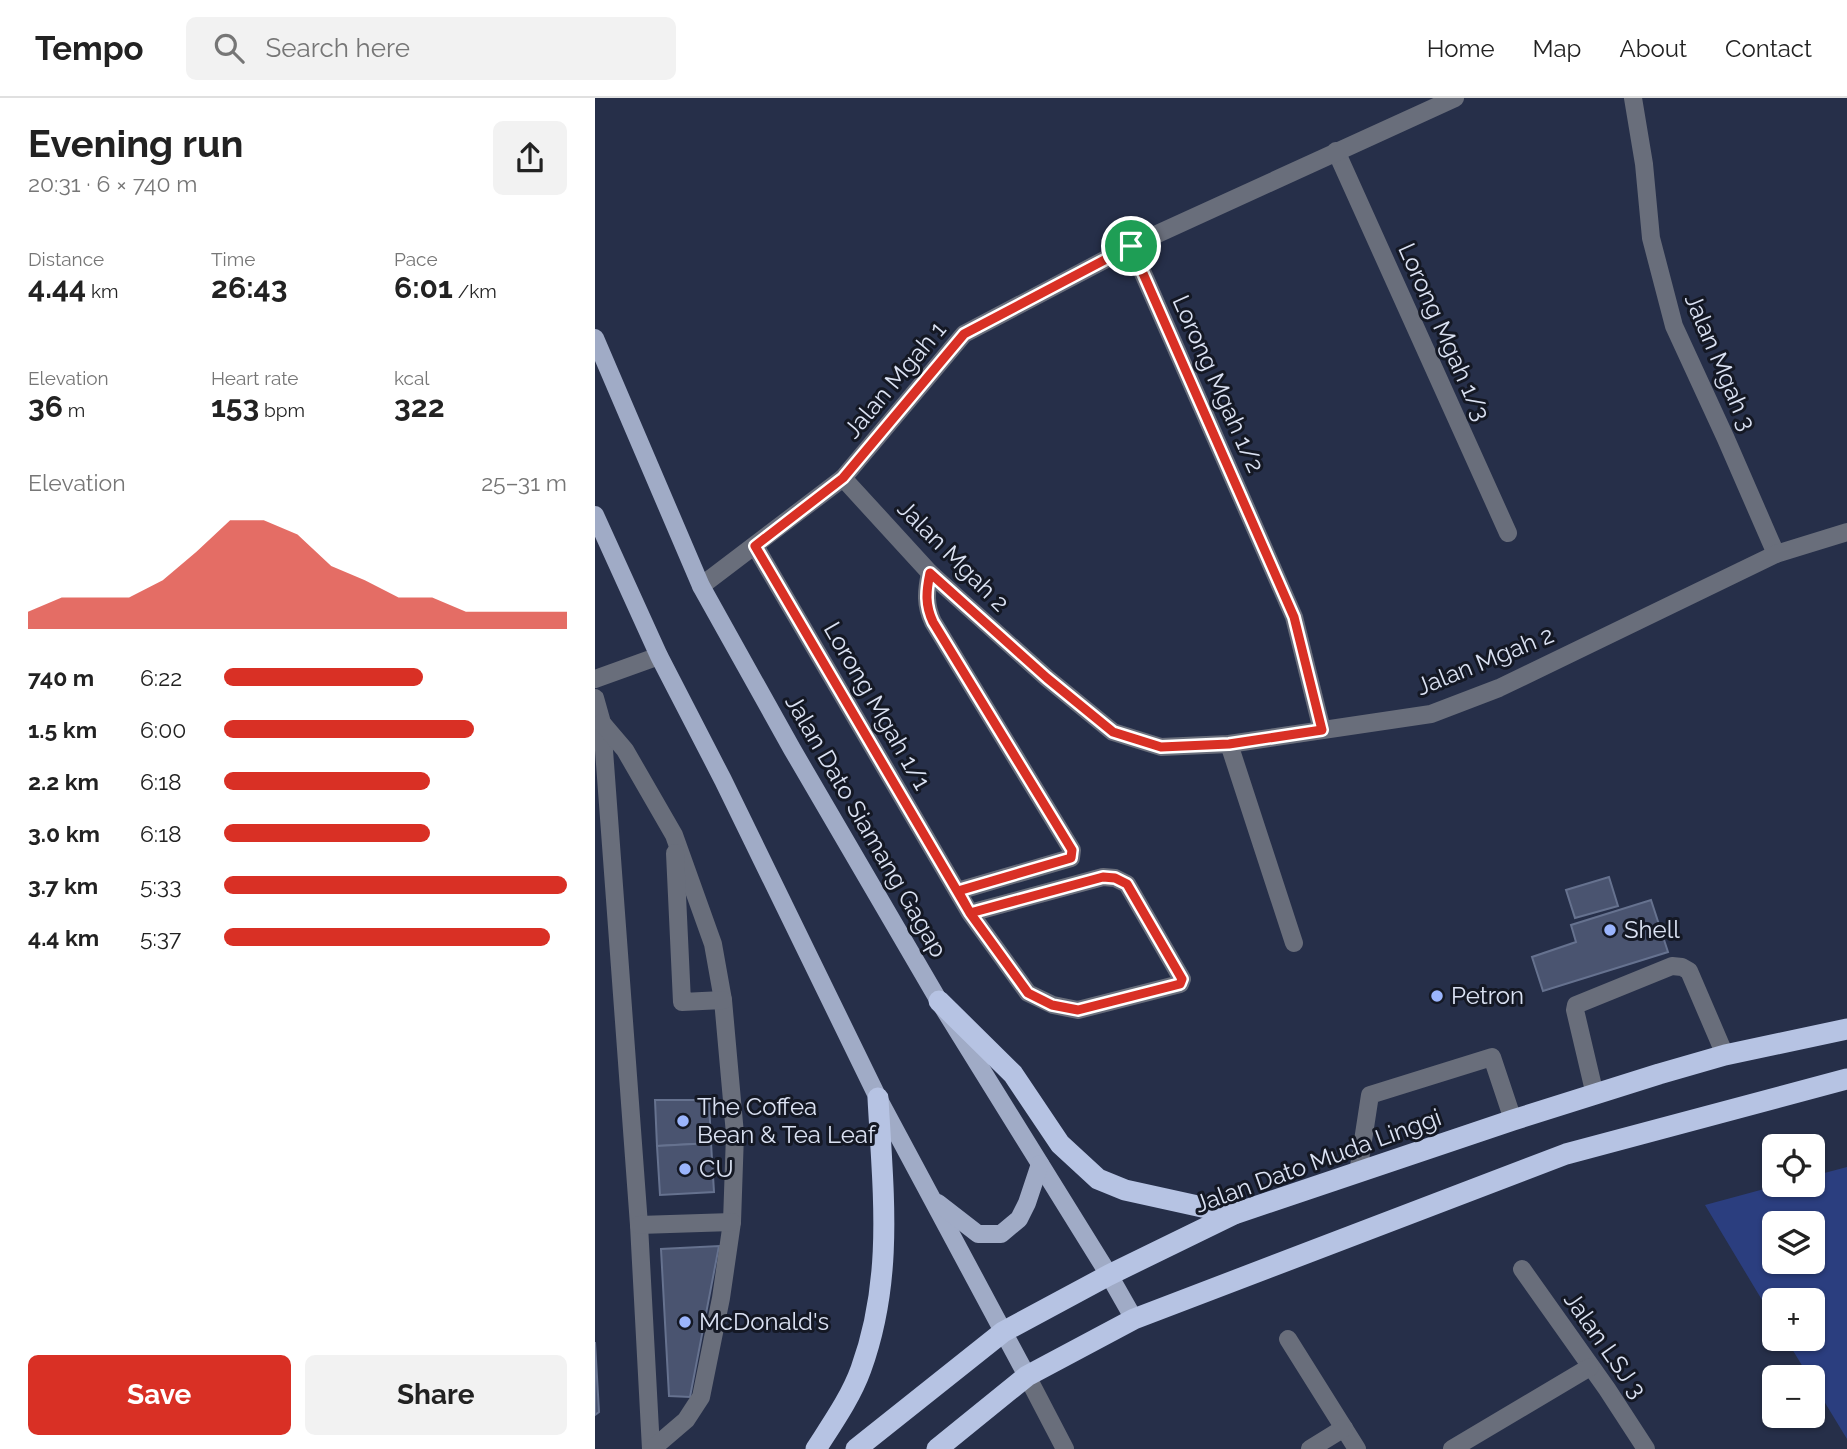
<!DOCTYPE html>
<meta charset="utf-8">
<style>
:root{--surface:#fff;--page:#f2f2f2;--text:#222;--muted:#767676;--line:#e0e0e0;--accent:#d93025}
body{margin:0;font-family:Raleway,sans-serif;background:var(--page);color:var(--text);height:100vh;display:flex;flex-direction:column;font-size:26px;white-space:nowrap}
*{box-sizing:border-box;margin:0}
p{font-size:23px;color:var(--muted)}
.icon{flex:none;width:38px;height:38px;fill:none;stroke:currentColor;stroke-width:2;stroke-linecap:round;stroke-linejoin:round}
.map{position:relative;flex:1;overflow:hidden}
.panel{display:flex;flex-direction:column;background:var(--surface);width:595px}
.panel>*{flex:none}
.fabs{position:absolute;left:1167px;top:1036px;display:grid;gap:14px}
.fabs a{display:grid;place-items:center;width:63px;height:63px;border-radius:10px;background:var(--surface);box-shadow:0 2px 5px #0004;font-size:35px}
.pin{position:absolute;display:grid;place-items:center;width:60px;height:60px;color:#fff;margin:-30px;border:4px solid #fff;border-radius:50%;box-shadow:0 2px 7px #0007}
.round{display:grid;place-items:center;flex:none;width:74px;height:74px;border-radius:10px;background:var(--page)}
.headline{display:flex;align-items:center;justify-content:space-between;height:119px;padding:0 28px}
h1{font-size:38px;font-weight:700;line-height:52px}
.stats{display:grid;grid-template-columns:repeat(3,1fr);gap:10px;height:119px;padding:7px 28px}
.stats div{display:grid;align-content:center}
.stats b{font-size:30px;font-weight:700}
.stats small{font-size:19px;font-weight:400}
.stats p{font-size:19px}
.chart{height:196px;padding:14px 28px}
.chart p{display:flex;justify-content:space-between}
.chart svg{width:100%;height:126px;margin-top:7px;fill:var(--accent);opacity:.7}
.primary-button{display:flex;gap:14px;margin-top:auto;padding:14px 28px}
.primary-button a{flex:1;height:80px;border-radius:10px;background:var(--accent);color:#fff;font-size:28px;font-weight:700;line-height:80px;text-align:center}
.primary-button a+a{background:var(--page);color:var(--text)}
ul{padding:0 28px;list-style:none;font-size:23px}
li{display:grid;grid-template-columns:112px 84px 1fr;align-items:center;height:52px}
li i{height:18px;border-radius:9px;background:var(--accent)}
header{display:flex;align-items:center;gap:42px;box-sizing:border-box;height:98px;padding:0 35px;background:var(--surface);border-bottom:2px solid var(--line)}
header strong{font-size:33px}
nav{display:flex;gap:38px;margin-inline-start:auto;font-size:24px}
.search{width:490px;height:63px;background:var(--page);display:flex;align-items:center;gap:18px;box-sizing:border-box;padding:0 24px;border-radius:10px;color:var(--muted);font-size:26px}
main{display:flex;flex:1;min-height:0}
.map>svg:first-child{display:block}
</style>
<header>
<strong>Tempo</strong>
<div class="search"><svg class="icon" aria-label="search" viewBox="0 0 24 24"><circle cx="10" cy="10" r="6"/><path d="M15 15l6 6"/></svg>Search here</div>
<nav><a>Home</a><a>Map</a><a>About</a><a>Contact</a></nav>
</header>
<main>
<section class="panel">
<div class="headline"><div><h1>Evening run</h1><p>20:31 · 6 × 740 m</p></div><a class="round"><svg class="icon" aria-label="share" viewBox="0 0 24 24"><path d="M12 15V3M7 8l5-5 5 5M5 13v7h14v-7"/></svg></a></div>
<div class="stats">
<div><p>Distance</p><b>4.44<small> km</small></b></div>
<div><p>Time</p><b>26:43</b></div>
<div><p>Pace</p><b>6:01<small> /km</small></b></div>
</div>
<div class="stats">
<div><p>Elevation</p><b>36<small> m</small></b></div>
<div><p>Heart rate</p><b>153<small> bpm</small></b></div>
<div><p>kcal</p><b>322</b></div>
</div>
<div class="chart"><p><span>Elevation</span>25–31 m</p>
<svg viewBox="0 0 160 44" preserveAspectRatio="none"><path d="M0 44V38L10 33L20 33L30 33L40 27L50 17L60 6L70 6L80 11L90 22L100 27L110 33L120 33L130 38L140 38L150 38L160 38V44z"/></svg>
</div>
<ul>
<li><b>740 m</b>6:22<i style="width:58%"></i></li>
<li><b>1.5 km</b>6:00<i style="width:73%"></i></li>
<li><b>2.2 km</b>6:18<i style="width:60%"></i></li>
<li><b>3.0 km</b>6:18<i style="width:60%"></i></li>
<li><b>3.7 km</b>5:33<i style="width:100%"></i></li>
<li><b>4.4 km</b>5:37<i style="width:95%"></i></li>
</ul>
<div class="primary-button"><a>Save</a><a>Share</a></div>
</section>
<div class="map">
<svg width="1252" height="1351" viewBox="0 0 1252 1351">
<rect width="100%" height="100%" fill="#262f49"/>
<!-- green -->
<path fill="#2b3e7f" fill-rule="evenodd" d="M1252,1069V1341L1218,1285V1279H1214L1191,1241H1218V1202H1180L1179,1222L1110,1107L1184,1087H1218V1078ZM1180,1125H1218V1164H1180Z"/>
<!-- building -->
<g fill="#4a5470" stroke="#66728f" stroke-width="2">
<path d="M1014,779L1023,808L980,820L971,792Z"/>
<path d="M1056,802L1073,854L948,893L937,859L981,844L976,827Z"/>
<path d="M60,1002H114L116,1045L62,1048Z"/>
<path d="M116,1045L119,1094L65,1097L62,1048Z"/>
<path d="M124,1148L95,1299L74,1298L66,1151Z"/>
<path d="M0,1244L4,1314L0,1317Z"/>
</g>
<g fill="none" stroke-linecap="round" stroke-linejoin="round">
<!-- minor -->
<g stroke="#696e7b" stroke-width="18">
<path d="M1038,0L1049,66L1056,140L1079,228L1131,341L1181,456"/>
<path d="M741,53L913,435"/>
<path d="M536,148L699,519L727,632"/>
<path d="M248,380L335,475L452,580L518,634L566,649L634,646L836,616L904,590L1181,456L1252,434"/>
<path d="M160,448L375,815L433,895L458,907L483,912L585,886L587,881L532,786L520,780L508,779L375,815"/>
<path d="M335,475C331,494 330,507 338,524L477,752L476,760L363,793"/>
<path d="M106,488L248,380L369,236L536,148L860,0"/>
<path d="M0,581L64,558"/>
<path d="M0,600L7,625L44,1127L56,1351"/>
<path d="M7,625L30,652L79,737L118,846L128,902L140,1036L137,1124L126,1200L106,1299L91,1322L57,1351"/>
<path d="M634,646L699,845"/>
<path d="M80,755L87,904L128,902"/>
<path d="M1000,997L980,912L981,907L1077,868L1087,869L1094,873L1130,957"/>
<path d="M763,1075L775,997L897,959L918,1022"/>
<path d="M44,1127L137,1124"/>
<path d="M927,1171L1012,1291L1051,1351"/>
<path d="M693,1241L762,1351"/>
<path d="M432,1278L470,1351"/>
<path d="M715,1351L749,1330"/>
<path d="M857,1351L995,1269"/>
</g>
<!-- major -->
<g stroke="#a0abc6" stroke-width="18">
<path d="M0,240L106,488L197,651L344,903L514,1177L539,1221"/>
<path d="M0,417L64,558L128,682L283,1000L432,1278"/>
<path d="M343,1105L383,1136H406L424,1121L432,1105L445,1066"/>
</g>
<!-- highway -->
<g stroke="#b6c3e3" stroke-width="21">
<path d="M344,903L418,976L465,1046L503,1081L530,1092L639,1116"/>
<path d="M221,1351C237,1326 256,1299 266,1271C299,1180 288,1094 283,1000"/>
<path d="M261,1351L408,1234L514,1177L639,1116L918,1022L1064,976L1130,957L1252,931"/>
<path d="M342,1351L432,1278L539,1221L971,1056L1252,981"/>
</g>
</g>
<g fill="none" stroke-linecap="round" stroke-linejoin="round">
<defs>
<path id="route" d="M536,148L369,236L248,380L160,448L375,815L508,779L520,780L532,786L587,881L585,886L483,912L457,907L433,895L375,815L363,793L476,760L477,752L338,524C330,507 331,494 335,475L452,580L518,634L566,649L634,646L727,632L699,519L536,148"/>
</defs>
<!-- route casing -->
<use href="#route" stroke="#fff" stroke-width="14"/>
<!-- route -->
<use href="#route" stroke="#d93025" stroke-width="9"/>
</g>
<!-- markers -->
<g fill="#9bb5fd" stroke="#141824" stroke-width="2.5">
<circle cx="1015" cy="832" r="7"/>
<circle cx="842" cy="898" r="7"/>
<circle cx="88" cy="1023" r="7"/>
<circle cx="90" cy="1071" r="7"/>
<circle cx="90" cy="1224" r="7"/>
</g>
<g text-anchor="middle" stroke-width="6" stroke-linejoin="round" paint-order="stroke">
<!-- street labels -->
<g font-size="24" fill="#dbe2f3" stroke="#141824">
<text transform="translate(849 234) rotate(66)" y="8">Lorong Mgah 1/3</text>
<text transform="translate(1125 264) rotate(67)" y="8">Jalan Mgah 3</text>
<text transform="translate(300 282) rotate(-50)" y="8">Jalan Mgah 1</text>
<text transform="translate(623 286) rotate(66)" y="8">Lorong Mgah 1/2</text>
<text transform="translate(358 458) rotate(45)" y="8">Jalan Mgah 2</text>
<text transform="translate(890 563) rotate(-22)" y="8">Jalan Mgah 2</text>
<text transform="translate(282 608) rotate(60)" y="8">Lorong Mgah 1/1</text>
<text transform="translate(271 728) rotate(60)" y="8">Jalan Dato Siamang Gagap</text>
<text transform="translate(723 1063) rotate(-20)" y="8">Jalan Dato Muda Linggi</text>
<text transform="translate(1010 1247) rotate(55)" y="8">Jalan LSJ 3</text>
</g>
<!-- poi labels -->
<g font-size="24" fill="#dbe2f3" stroke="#141824" text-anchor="start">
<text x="1029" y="840">Shell</text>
<text x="856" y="906">Petron</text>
<text x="102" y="1017">The Coffea<tspan x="102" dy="28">Bean &amp; Tea Leaf</tspan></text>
<text x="104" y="1079">CU</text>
<text x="104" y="1232">McDonald's</text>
</g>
</g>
</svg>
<div class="fabs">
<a><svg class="icon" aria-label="locate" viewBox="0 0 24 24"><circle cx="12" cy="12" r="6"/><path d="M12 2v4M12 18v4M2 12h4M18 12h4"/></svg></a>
<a><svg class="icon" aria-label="layers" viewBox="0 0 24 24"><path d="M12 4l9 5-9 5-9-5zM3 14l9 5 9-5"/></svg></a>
<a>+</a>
<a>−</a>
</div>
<div class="pin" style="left:536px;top:148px;background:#1e9e55"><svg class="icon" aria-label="arrive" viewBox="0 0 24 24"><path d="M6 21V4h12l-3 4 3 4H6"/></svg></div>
</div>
</main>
